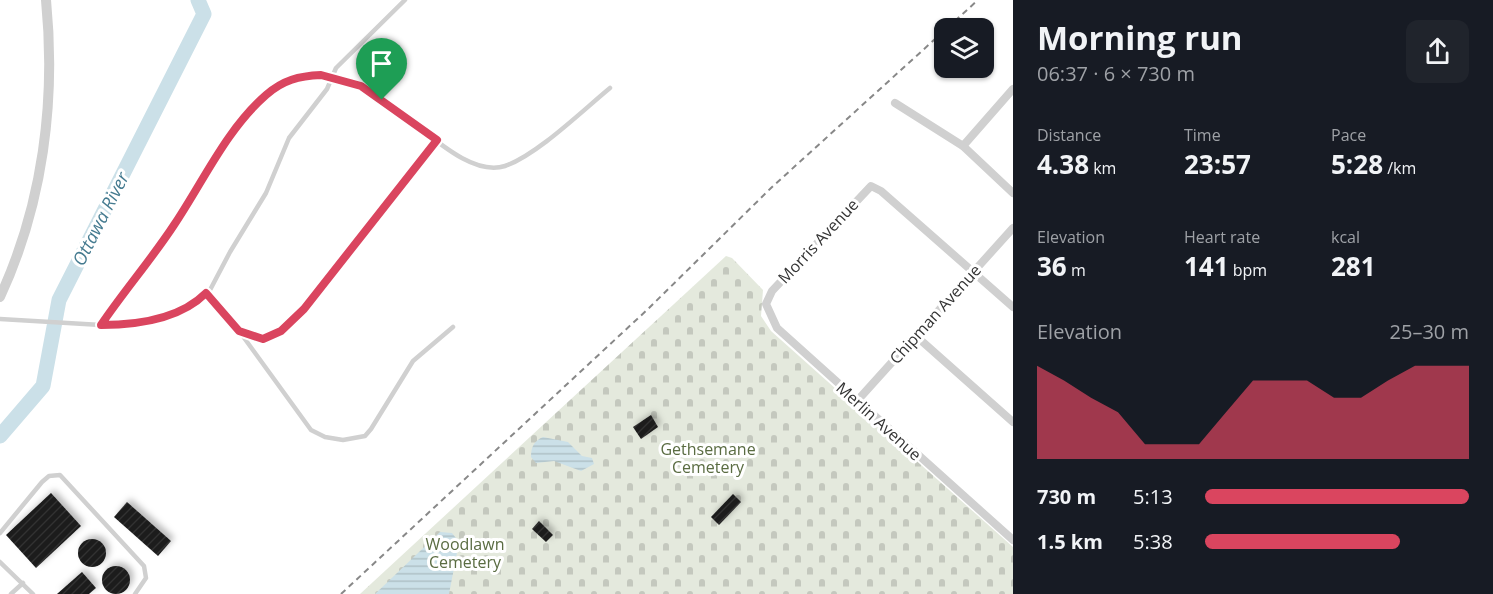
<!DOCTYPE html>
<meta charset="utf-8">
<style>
:root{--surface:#171b24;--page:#20242c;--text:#f1f3f6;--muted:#9ea1a6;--accent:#da455f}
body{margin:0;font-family:"Open Sans",sans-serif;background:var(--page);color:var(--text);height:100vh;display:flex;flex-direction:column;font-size:22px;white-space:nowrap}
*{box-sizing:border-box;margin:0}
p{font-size:20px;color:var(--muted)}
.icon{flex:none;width:33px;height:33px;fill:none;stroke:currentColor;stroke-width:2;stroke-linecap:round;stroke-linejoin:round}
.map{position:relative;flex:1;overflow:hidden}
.drawer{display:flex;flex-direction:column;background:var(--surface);width:480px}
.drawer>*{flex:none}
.controls{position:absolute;left:934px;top:18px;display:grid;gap:12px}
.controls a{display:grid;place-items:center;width:60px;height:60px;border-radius:12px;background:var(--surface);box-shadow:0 2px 4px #0004;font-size:30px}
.pin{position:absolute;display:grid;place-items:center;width:51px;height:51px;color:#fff;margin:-62px -26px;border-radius:50% 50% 50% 0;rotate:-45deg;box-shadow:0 0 6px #0007}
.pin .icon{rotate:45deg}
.round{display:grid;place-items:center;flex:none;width:63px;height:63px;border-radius:12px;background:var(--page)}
.summary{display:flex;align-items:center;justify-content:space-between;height:102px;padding:0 24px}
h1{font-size:33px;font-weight:700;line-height:45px}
.stats{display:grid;grid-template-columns:repeat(3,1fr);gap:9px;height:102px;padding:6px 24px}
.stats div{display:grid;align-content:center}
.stats b{font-size:26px;font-weight:700}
.stats small{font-size:16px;font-weight:400}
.stats p{font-size:16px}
.chart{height:168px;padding:12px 24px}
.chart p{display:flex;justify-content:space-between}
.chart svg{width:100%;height:108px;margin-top:6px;fill:var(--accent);opacity:.7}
ul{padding:0 24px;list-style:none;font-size:20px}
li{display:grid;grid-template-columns:96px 72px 1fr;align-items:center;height:45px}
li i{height:15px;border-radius:8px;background:var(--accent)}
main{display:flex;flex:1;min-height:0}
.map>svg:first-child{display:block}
</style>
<main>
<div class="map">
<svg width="1013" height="594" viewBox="0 0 1013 594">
<defs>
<pattern id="cemetery-stones" width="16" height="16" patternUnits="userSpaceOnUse" patternTransform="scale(1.5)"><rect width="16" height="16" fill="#e4e9dd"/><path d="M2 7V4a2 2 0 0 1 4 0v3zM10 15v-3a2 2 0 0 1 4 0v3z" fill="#c4c8be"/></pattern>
<pattern id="water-rules" width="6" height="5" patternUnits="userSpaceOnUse" patternTransform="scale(1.5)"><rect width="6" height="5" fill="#cbe0e8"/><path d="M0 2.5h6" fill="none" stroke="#afc1c7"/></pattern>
<pattern id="building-hatch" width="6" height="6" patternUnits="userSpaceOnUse" patternTransform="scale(1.5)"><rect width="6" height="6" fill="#1a1a1a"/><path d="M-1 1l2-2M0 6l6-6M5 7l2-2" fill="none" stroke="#333"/></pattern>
<filter id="shadow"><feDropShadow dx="3.5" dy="-3.5" stdDeviation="3" flood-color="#0004"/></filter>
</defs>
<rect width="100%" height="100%" fill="#fff"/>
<!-- cemetery -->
<path fill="url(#cemetery-stones)" d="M726,256L732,258L763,290L761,316L771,331L1013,547V594H360Z"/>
<!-- water -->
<g fill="url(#water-rules)">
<path d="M543,437L568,442L582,456L592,458L594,464L581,471L554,461L536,463L531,457C531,447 534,441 543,437Z"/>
<path d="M440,532L452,533L459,542L449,594H375Z"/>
</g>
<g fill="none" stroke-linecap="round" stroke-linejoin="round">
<!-- river -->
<path stroke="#cbe0e8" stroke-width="15" d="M0,436L43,386L59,300L204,14L198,0"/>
</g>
<!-- building -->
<g fill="url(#building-hatch)" filter="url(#shadow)">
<path d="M651,415L658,427L641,439L633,427Z"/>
<path d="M51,493L81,526L36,568L6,535Z"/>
<path d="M733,494L741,502L719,525L711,517Z"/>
<path d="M127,502L171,541L158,556L114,517Z"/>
<path d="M539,521L553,535L546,542L532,529Z"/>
<circle cx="92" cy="553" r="14"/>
<circle cx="116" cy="580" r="14"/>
<path d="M82,572L96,588L89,594H57Z"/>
</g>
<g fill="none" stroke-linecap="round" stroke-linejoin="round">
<!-- service -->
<g stroke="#d0d0d0" stroke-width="4.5">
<path d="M206,293C245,336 256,362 304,309L437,140"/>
<path d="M0,319L101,325C118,300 138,278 156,253C190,204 236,102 291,79C369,45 446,185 505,166C537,155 582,111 610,88"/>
<path d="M101,325L145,322L178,312L200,300L210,290L230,252L266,193L289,138L327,89L336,68L405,0"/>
<path d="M242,335L311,430L325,437L343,440L365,436L371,429L413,361L453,327"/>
<path d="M0,533L42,482L49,476L60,475L144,566L146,578L135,594"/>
<path d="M0,562L33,594"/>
<path d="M11,594L23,583"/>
</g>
<!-- minor -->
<g stroke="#d0d0d0" stroke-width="8">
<path d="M895,103L963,146L1013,193"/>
<path d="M963,146L1013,89"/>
<path d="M1013,307L881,191L871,186L772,291L766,304L777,328L1013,540"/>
<path d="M916,336L1013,422"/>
<path d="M857,401L1013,228"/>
</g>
<!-- tertiary -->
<path stroke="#d0d0d0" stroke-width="10" d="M0,297C43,204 56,101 46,0"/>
<!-- rail -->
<g stroke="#888" stroke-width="2" stroke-dasharray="6 4.5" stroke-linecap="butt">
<path d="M947,28L978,0"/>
<path d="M341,594L648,309L771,188L945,30"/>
</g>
</g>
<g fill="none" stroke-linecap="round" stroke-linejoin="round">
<defs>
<path id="route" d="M321,75L361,86L437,140L304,309L281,331L263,339L239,331L206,293C180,319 137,325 101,325C124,291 151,260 174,225C203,182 226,130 266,95C283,80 299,76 321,75Z"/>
</defs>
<!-- route casing -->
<use href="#route" stroke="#fff" stroke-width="12"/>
<!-- route -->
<use href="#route" stroke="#da455f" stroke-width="8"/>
</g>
<g text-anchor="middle" stroke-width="6" stroke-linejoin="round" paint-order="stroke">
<!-- street labels -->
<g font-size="16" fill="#333" stroke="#fff">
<text transform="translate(818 241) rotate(-47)" y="6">Morris Avenue</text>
<text transform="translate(935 314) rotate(-48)" y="6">Chipman Avenue</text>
<text transform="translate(879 421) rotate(42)" y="6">Merlin Avenue</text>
</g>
<!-- park labels -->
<g font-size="16" fill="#5a6c42" stroke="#fff">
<text x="708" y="455">Gethsemane<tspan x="708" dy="18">Cemetery</tspan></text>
<text x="465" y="550">Woodlawn<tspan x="465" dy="18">Cemetery</tspan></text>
</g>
<!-- water labels -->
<g font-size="18" font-style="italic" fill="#457b90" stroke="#fff">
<text transform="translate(101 219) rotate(-63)" y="6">Ottawa River</text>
</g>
</g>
</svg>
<div class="controls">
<a><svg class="icon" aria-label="layers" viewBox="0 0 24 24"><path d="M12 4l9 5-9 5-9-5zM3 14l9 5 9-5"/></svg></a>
</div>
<div class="pin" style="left:382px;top:100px;background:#1e9e55"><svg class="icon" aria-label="arrive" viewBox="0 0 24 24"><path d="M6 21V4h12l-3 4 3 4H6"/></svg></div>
</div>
<section class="drawer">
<div class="summary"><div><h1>Morning run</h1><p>06:37 · 6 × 730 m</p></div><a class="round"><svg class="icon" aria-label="share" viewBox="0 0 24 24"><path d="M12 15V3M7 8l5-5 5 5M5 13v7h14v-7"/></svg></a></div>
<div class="stats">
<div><p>Distance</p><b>4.38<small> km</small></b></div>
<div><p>Time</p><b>23:57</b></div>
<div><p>Pace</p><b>5:28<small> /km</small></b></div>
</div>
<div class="stats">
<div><p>Elevation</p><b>36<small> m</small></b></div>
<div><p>Heart rate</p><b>141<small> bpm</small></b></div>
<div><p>kcal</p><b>281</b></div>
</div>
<div class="chart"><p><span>Elevation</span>25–30 m</p>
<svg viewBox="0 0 160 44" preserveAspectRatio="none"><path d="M0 44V6L10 12L20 19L30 25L40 38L50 38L60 38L70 25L80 12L90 12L100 12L110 19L120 19L130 12L140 6L150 6L160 6V44z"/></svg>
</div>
<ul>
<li><b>730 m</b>5:13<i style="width:100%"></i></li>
<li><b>1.5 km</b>5:38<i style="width:74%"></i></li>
</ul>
</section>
</main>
